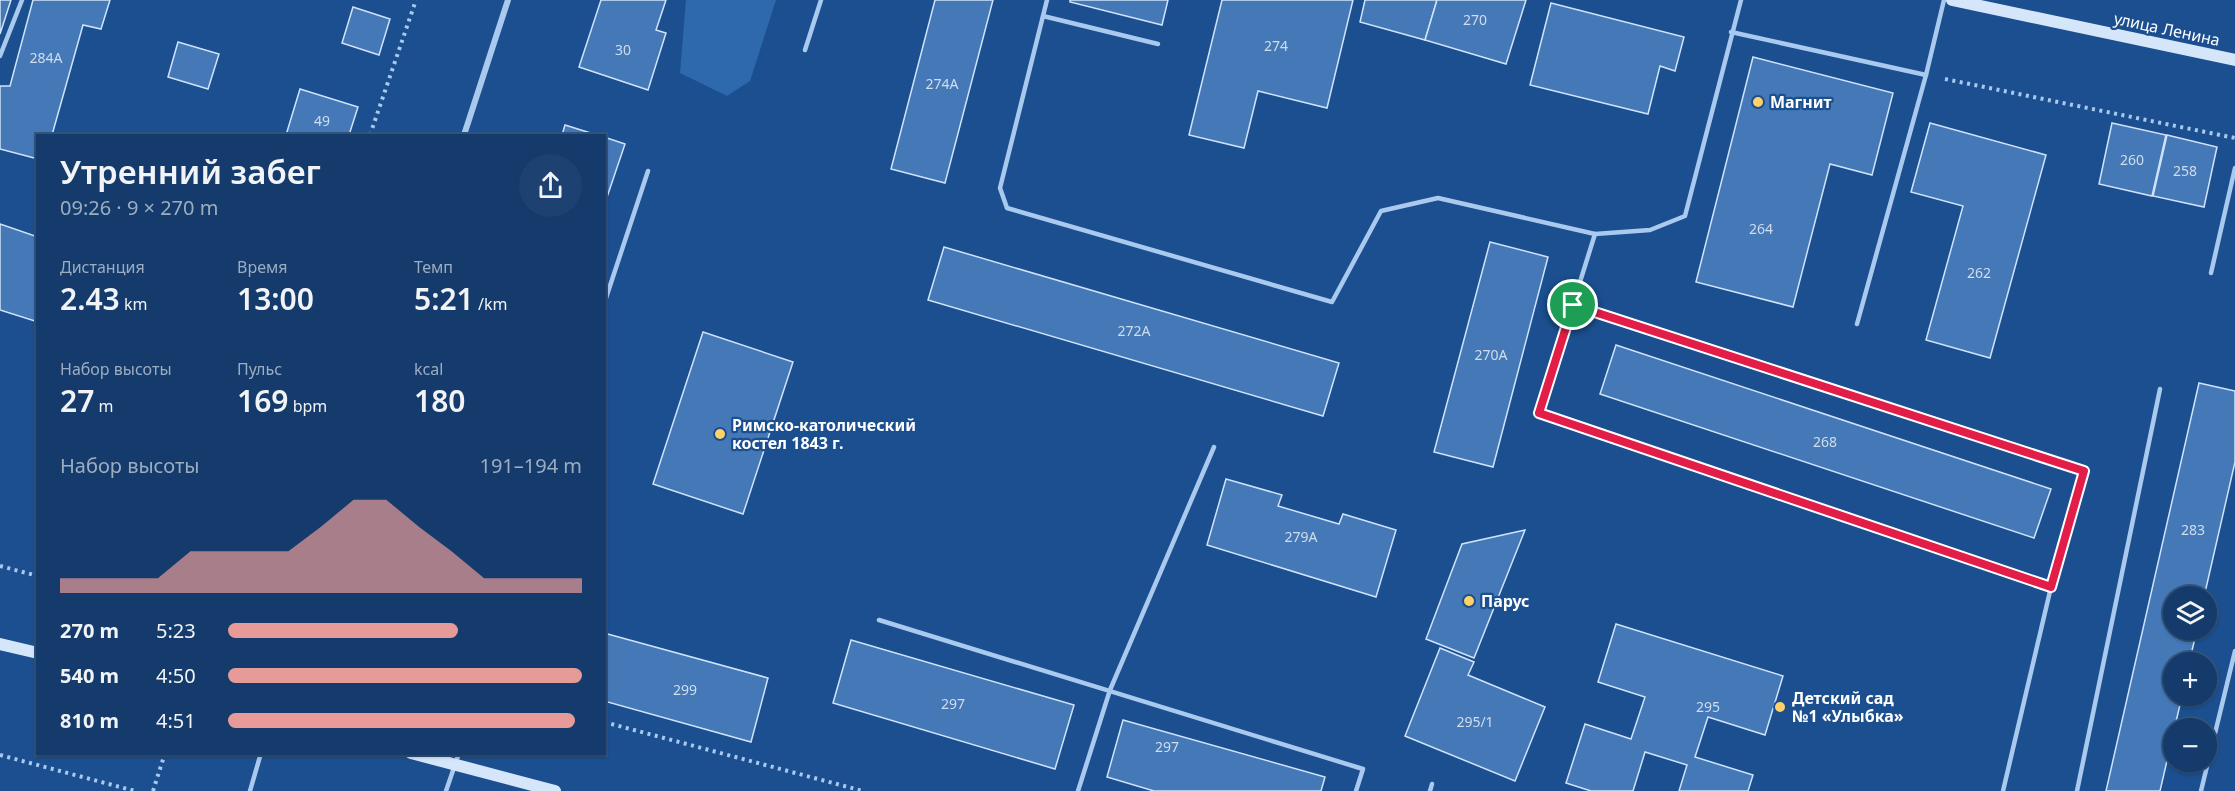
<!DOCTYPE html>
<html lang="ru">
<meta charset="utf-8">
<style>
:root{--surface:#143b6b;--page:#1d4271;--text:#f1f3f6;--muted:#9dadc1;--line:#33557e;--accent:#e69b98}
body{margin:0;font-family:"Noto Sans",sans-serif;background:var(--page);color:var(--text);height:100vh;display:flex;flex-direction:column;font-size:22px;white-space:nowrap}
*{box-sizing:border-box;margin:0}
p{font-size:20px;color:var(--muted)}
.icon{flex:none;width:33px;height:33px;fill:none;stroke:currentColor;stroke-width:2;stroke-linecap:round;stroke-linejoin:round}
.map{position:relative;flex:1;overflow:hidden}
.sheet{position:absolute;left:36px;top:134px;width:570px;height:621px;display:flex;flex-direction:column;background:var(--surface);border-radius:0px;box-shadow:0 2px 4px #0004,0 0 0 2px var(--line)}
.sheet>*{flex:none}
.controls{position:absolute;left:2163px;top:586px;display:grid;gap:12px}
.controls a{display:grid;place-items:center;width:54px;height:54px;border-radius:50%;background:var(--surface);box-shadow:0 2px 4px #0004,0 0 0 2px var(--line);font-size:30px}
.pin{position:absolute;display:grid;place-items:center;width:51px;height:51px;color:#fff;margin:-26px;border:3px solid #fff;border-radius:50%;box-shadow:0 2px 6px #0007}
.round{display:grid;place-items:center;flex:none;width:63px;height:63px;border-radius:32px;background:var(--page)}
.headline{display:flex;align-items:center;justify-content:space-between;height:102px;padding:0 24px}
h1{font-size:33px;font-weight:600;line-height:45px}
.figures{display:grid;grid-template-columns:repeat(3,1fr);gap:9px;height:102px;padding:6px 24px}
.figures div{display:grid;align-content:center}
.figures b{font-size:30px;font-weight:600}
.figures small{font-size:16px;font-weight:400}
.figures p{font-size:16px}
.chart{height:168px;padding:12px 24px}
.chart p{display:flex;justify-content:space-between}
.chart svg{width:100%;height:108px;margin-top:6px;fill:var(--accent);opacity:.7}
ul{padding:0 24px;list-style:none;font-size:20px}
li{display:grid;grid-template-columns:96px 72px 1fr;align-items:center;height:45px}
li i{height:15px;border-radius:8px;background:var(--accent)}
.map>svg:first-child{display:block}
</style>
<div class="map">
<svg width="2235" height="791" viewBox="0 0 2235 791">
<rect width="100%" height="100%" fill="#1b4f8f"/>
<!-- green -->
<path fill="#2e69ad" d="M686,0H776L750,81L727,96L680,73Z"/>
<!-- building -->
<g fill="#4478b7" stroke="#cfe3fa" stroke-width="1.5">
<path d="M0,0H11L0,34Z"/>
<path d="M33,0H110L101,29L83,25L52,135H38V159L0,149V86H10Z"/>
<path d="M601,0H666L656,30L666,33L648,90L579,67Z"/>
<path d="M935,0H993L945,183L891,169Z"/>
<path d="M1070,0H1168L1162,25L1070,2Z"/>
<path d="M1222,0H1353L1327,108L1258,91L1244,148L1189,135Z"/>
<path d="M1365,0H1437L1425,40L1360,22Z"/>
<path d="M1437,0H1526L1506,64L1425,40Z"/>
<path d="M1551,3L1684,37L1675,71L1660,66L1648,114L1530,85Z"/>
<path d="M353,7L390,19L379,55L342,43Z"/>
<path d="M178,42L219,54L208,89L168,77Z"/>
<path d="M1753,57L1893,93L1872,175L1830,164L1793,307L1696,282Z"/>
<path d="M300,89L358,107L349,135H286Z"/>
<path d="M1930,123L2046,155L1990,358L1926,340L1963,206L1911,192Z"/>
<path d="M2112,123L2166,135L2152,196L2099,184Z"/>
<path d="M565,125L597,135H562Z"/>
<path d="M2167,135L2217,147L2204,207L2153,196Z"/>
<path d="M604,137L625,144L604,206Z"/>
<path d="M0,224L38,237V322L0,310Z"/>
<path d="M1490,242L1548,257L1493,467L1434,452Z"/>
<path d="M944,247L1339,363L1323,416L928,300Z"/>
<path d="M703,332L793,362L743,514L653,484Z"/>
<path d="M1616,345L2051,489L2034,538L1600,394Z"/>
<path d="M2199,383L2235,391V462L2204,597H2174V630H2197L2189,663H2174V696H2182L2160,791H2106Z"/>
<path d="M1226,479L1282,495L1278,506L1339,524L1343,514L1396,530L1376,597L1207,545Z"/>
<path d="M1525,530L1474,658L1426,639L1462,544Z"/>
<path d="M1616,624L1783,676L1765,735L1708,717L1695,757L1753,775L1748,791H1679L1687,765L1645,752L1633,791H1591L1566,783L1585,724L1631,739L1645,697L1598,682Z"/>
<path d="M604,633L768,678L751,742L604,701Z"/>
<path d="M851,640L1074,705L1055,769L833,703Z"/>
<path d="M1440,648L1474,662L1468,675L1545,707L1515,781L1405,736Z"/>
<path d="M1123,720L1325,777L1321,791H1154L1107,777Z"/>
</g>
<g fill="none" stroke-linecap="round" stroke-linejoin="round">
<!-- path -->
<g stroke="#a9c9ee" stroke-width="4" stroke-dasharray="3 4.5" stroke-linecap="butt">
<path d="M1945,79L2235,138"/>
<path d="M370,135L416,0"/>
<path d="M0,566L38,576"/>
<path d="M604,722L863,791"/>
<path d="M0,755L135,791"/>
<path d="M153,791L165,753"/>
</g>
<!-- lane -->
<g stroke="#a9c9ee" stroke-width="4.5">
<path d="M1047,0L1000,188L1007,208L1332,302L1381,211L1438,198L1595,234L1650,230L1685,216L1741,0"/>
<path d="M1043,16L1158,44"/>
<path d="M1731,32L1926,75"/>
<path d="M805,50L821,0"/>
<path d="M0,56L22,0"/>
<path d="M2211,273L2235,168"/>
<path d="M604,304L648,171"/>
<path d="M1573,305L2084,471L2051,587L1539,413L1595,234"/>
<path d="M1857,324L1926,75L1944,0"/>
<path d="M879,620L1363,769L1356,791"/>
<path d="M250,791L261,753"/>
<path d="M446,791L459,753"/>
<path d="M1078,791L1110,690L1214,447"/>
<path d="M1430,791L1432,784"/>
<path d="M2003,791L2051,587"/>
<path d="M2077,791L2160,389"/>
<path d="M2201,791L2235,651"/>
</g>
<!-- street -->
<path stroke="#a9c9ee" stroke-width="6" d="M464,135L508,0"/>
<!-- secondary -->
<g stroke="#d6e6fa" stroke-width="12">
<path d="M1952,0L2235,60"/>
<path d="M0,644L38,653"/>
<path d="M411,753L555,791"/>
</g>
</g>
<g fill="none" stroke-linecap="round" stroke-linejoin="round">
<defs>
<path id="route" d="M1573,305L2084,471L2051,587L1539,413Z"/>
</defs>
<!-- route casing -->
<use href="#route" stroke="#fff" stroke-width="12"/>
<!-- route -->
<use href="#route" stroke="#e11d48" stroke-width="8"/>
</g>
<!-- markers -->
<g fill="#ffd166" stroke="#1b4f8f" stroke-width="2">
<circle cx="1758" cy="102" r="6"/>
<circle cx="720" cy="434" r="6"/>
<circle cx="1469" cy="601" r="6"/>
<circle cx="1780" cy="707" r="6"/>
</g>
<g text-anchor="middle" stroke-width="4.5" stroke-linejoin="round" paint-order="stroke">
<!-- number labels -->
<g font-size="14" fill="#d0dded">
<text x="1475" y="25">270</text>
<text x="1276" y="51">274</text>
<text x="623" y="55">30</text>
<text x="46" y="63">284А</text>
<text x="942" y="89">274А</text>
<text x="322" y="126">49</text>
<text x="2132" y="165">260</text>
<text x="2185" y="176">258</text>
<text x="1761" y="234">264</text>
<text x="1979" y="278">262</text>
<text x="1134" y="336">272А</text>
<text x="1491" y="360">270А</text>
<text x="1825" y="447">268</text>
<text x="2193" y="535">283</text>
<text x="1301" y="542">279А</text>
<text x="685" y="695">299</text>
<text x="953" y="709">297</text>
<text x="1708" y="712">295</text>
<text x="1475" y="727">295/1</text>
<text x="1167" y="752">297</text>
</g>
<!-- street labels -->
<g font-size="16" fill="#fff" stroke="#1b4f8f">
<text transform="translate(2167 29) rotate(12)" y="6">улица Ленина</text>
</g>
<!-- poi labels -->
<g font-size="16" font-weight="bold" fill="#fff" stroke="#1b4f8f" text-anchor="start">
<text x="1770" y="108">Магнит</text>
<text x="732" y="431">Римско-католический<tspan x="732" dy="18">костел 1843 г.</tspan></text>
<text x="1481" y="607">Парус</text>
<text x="1792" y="704">Детский сад<tspan x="1792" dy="18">№1 «Улыбка»</tspan></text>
</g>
</g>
</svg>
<div class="controls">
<a><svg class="icon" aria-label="layers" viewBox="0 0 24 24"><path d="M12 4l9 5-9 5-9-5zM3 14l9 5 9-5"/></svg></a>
<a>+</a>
<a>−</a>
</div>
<div class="pin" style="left:1573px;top:305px;background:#1e9e55"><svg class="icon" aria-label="arrive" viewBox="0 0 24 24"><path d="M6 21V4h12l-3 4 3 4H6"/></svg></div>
<section class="sheet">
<div class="headline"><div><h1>Утренний забег</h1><p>09:26 · 9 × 270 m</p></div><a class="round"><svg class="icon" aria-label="share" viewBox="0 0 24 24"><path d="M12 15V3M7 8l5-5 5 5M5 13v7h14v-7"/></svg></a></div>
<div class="figures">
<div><p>Дистанция</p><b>2.43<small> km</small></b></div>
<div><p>Время</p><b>13:00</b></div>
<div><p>Темп</p><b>5:21<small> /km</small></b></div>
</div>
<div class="figures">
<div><p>Набор высоты</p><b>27<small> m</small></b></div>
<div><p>Пульс</p><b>169<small> bpm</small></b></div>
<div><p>kcal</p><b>180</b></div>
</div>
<div class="chart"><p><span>Набор высоты</span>191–194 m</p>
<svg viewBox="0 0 160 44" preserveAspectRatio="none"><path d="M0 44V38L10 38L20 38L30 38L40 27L50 27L60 27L70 27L80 17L90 6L100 6L110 17L120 27L130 38L140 38L150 38L160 38V44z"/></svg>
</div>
<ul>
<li><b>270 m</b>5:23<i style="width:65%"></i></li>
<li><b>540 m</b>4:50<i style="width:100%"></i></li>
<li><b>810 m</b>4:51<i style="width:98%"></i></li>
</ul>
</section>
</div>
